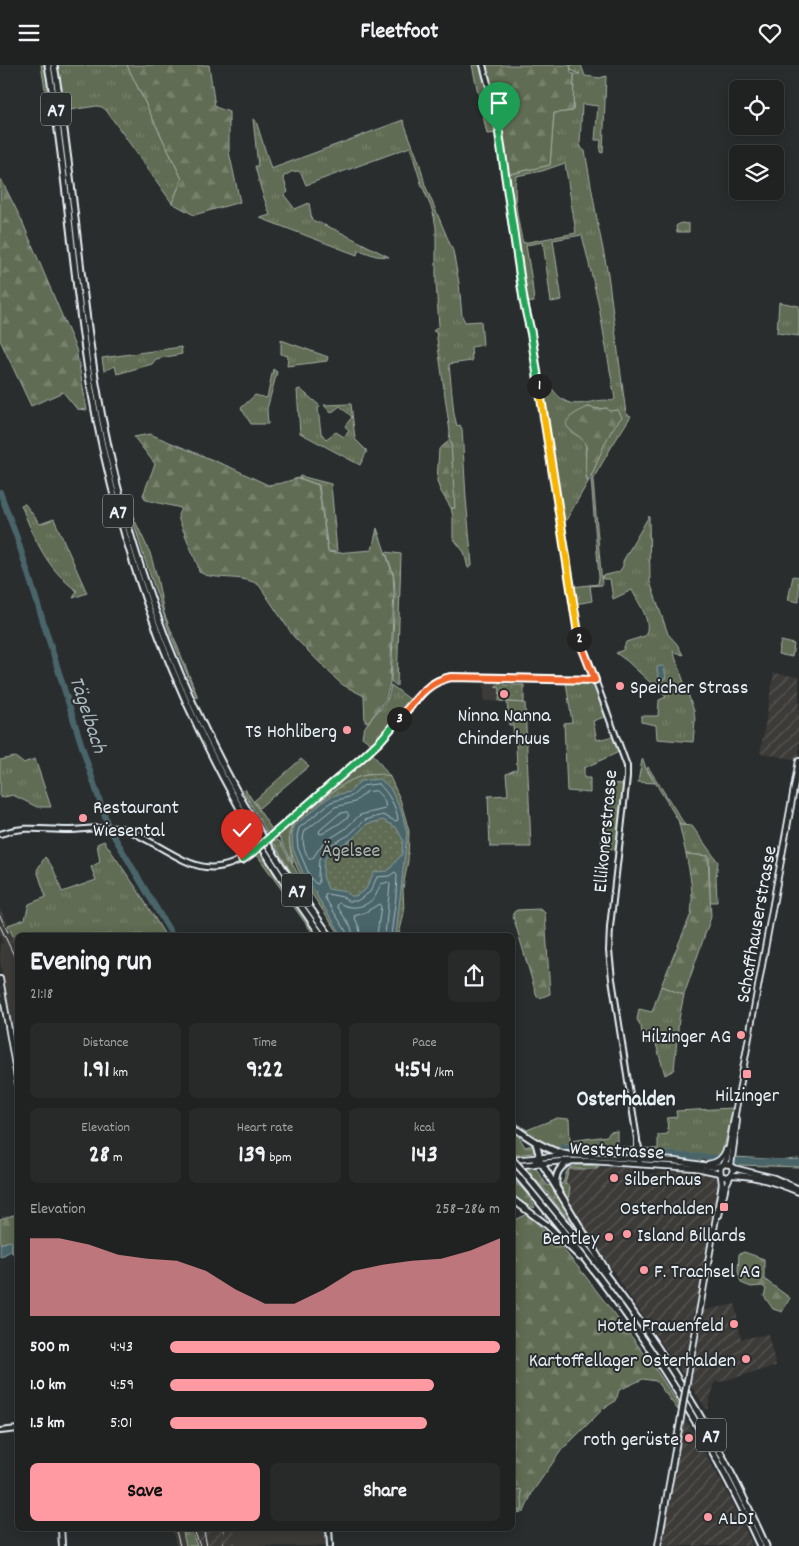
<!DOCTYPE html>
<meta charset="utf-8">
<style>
:root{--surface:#202222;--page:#282a2a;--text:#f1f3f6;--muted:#a2a4a5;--line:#3d3f40;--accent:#ff9aa2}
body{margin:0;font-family:Dekko,sans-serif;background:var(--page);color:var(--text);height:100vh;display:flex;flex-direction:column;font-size:19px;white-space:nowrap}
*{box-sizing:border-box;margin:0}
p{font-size:16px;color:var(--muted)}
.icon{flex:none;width:28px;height:28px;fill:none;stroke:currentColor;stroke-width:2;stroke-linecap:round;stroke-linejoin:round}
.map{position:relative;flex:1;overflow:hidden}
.details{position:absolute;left:15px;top:868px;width:500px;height:598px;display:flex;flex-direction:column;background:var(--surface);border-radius:8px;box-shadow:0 2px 12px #0003,0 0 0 1px var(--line)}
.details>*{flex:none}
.tools{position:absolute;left:729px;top:15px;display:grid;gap:10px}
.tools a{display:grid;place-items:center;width:55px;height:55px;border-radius:8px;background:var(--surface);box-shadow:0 2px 12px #0003,0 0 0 1px var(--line);font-size:25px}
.pin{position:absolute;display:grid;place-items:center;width:42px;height:42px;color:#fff;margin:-51px -21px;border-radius:50% 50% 50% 0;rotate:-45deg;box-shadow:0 0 5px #0007}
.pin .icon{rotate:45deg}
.km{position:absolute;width:25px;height:25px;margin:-12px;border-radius:50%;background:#222;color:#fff;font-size:14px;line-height:25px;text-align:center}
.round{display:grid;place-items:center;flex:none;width:52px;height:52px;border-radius:8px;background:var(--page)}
.overview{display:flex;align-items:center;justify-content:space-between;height:85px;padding:0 15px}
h1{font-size:28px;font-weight:800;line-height:38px}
.stats{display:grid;grid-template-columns:repeat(3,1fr);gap:8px;height:85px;padding:5px 15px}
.stats div{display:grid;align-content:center;border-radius:8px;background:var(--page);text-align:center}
.stats b{font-size:25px;font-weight:800}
.stats small{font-size:14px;font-weight:400}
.stats p{font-size:14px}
.chart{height:140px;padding:10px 15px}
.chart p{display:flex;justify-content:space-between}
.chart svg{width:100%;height:90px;margin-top:5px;fill:var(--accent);opacity:.7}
.button{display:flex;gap:10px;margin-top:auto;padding:10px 15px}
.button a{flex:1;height:58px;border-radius:8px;background:var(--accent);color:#111;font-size:20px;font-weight:800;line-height:58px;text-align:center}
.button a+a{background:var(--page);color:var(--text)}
ul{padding:0 15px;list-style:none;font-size:16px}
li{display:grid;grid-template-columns:80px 60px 1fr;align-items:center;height:38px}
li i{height:12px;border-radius:6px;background:var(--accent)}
header{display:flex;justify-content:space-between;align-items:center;height:65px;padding:0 15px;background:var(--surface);font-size:22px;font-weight:800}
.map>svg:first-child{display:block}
</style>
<header><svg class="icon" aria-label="menu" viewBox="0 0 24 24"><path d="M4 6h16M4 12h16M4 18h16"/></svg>Fleetfoot<svg class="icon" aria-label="heart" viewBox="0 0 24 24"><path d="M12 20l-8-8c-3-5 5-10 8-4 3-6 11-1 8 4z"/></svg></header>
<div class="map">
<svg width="799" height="1481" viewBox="0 0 799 1481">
<defs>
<pattern id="industrial-furrows" width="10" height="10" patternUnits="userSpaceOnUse" patternTransform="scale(1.25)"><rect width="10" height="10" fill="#3c3b38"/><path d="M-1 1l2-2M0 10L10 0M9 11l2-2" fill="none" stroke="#585856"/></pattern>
<pattern id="grass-tufts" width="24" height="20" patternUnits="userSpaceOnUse" patternTransform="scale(1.25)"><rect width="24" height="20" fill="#606c53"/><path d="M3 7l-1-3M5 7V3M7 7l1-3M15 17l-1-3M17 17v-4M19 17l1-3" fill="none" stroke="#77816c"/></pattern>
<pattern id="forest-firs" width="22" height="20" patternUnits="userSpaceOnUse" patternTransform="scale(1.25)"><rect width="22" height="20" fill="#606c53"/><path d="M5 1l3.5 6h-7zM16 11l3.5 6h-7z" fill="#77816c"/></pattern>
<pattern id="park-dots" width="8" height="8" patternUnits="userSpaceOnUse" patternTransform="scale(1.25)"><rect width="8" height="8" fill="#606c53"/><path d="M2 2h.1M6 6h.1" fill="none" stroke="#77816c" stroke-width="1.8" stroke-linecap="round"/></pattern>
</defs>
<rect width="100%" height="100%" fill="#2a2d2e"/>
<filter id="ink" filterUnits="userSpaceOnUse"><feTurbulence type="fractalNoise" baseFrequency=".02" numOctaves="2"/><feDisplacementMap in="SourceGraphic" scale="10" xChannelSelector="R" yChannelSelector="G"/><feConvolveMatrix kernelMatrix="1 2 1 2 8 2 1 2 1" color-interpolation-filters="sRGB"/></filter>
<g filter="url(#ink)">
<!-- built -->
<g fill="#3c3b38">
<path d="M487,615L524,616V638L484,636V616Z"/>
<path d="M0,853L17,890V999L0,895V877L2,879L3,878L0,871Z"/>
<path d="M172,1463H182L186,1481H176Z"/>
<path d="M235,1463H327L328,1481H235Z"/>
</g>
<!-- industrial -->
<g fill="url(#industrial-furrows)">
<path d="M774,608L799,612V692L797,695L760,688Z"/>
<path d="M0,843L17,880V890L0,853Z"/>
<path d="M599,1101L631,1103L634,1113L667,1106L713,1107L717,1109L719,1115V1121L709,1167L710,1175L696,1247L735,1239L741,1274L768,1269L776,1301L719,1317H715L707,1345L622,1220L568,1136L569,1121L565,1119L569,1104H597Z"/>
<path d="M684,1351L726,1425L753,1481H658L681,1352Z"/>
<path d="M190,1463H235V1481H197Z"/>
</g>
<!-- grass -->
<g fill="url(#grass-tufts)" stroke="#a4aea6" fill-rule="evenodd">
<path d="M41,0H127L182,114L172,138L106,45L102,42L97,41L49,48Z"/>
<path d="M472,0H483L499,68L487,69Z"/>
<path d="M570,0H581L585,11L600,13L606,11L603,88L600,87L601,75H595L598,41L582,39L580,79L582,84L585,86L598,160L608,209L626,349L631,351L612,381L593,414L591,411L606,374L615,359L609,346L607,343L598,344L588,342L571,367L583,374L586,381L585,388L587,399L586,412L588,417L564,459L561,461L540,310C549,317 554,330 565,336C579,344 597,332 612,336L615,334L598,236L582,170L553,175L562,235L551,237L543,177L526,180L532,217L534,237L524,238L505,110L550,100L554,48L573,46L574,9H580L572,6ZM565,98L576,168L523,178C518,159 513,130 516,111L542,106Z"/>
<path d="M253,54L256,56L271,104L403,55L420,100L425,120L453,186L459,218L462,251L465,257L481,256L483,280L471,282L472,296L449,299L454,349L457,361L460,360L462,364L466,433L472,500L468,503L464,487L453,473V452L451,443H454L451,377L449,376L450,367L436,267L433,266L439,261L436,218V162L433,147L421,118L410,82L306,120L301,108L298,106L291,107L283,112L288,127L284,130L295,144L309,138L312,155L336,165L389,192L376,191L362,186H358L357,190L260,153L270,150L261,124L255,101H258Z"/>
<path d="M681,158L689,159V167H677L676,161Z"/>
<path d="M779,237L799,241V271L777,268Z"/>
<path d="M281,275L328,292L327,296L287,301L288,291L281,289Z"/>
<path d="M181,282L182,289L156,294L152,299L117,309L115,301L104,306L102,293Z"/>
<path d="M273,304L277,307L267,344L268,359H251L241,343L255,330L267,333Z"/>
<path d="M300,324L320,341L318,344L321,368L326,374L336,367L344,372L349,366L345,361L352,352L340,341L331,348L324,340L351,339L355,374L367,386L360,400L300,368L297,325Z"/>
<path d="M300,411L331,419L337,487L328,486L319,420L299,413Z"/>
<path d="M591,414L593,415L602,520L590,521L592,536L575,539L572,522L598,519L599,512Z"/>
<path d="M25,439L40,459L54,454L87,528L73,533L77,526C46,503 35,475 21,440Z"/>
<path d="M130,445L150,488L157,512L164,548L197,630V633L171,571L142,486Z"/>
<path d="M649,451L650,517L668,569L677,579L683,590L673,586L694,646L695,656L693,677L657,674L656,660L641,657V651H658L659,635L666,632L627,596L616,588L623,585L626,577L645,571C653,556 638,538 632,525L613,534L610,514H603L602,511L619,507L623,501V496Z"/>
<path d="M386,487L401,489L397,621L391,616L395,528L394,511Z"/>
<path d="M793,511L799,512V537L788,535Z"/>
<path d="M566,617L590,618L596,622L607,651L593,656L597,675L614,671L621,686L584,703V713H590V728L567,726L564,658L572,657Z"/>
<path d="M391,620L412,636L377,677L370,678L362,672C363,657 379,648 387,635C389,631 390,625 391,620Z"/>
<path d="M507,637L525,638L531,782H490L488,731L508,730L506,709L517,704L516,679L514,678L513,660H509Z"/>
<path d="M373,689L390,712C381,709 368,708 359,712C346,716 295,751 291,763C287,774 291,787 293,798L277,768L362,695Z"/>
<path d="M15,692L23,698L35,694L51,742H37L13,730L0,733V695Z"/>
<path d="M301,694L309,701L259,743L254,736Z"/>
<path d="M643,694L646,704L655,718L638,717L642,695Z"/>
<path d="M607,718L625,719L618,784H601Z"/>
<path d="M245,724L271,763V768L267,771L265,764L243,726Z"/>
<path d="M678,754L681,760L692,761L718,797L716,811L717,837H710L709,791L686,789Z"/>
<path d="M274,775H277L280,777L303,818L301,819L292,809L275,780L271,776Z"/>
<path d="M104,776L137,824L165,870H18L17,880L8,860L25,854L29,839L46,832L37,805L45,792C55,803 57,814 62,827L96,815L91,802L100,797L97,779Z"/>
<path d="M260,784L296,841L317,870H314L257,790Z"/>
<path d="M661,921L684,930L679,954L674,1005L665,1010L656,979L643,978L641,961L637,955L639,944L652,947Z"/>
<path d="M733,1043L723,1087L719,1092L644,1085V1083L658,1084V1070L668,1069L667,1053L677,1052L676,1046Z"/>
<path d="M557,1053L569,1054L570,1076L607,1071L610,1067L617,1066V1081L634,1083L633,1084H615L564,1079L563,1086C544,1081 528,1071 513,1058L512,1055L527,1065Z"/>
<path d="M736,1092L782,1095L799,1094V1102L740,1100L736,1097Z"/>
<path d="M579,1100L599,1101L597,1104H569L565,1119L570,1121L568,1136L560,1119L563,1118C567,1107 565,1102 579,1100Z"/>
</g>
<!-- forest -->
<g fill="url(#forest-firs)" stroke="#a4aea6">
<path d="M127,0H209L215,42L229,47V87L240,137L194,150L172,138L182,114Z"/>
<path d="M483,0H570L571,8L574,9L573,46L554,48L550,100L505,110L499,68Z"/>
<path d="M1,114L22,156L76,284L87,345L77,344L63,327L31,341L0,275V115Z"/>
<path d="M588,342L598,344L607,343L609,346L618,345L622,352C604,371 600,395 588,417C584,409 586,391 586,382C585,366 541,363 588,342Z"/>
<path d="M150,369L232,403L268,420L282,418L298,413L318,420L328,487L335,488L372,485L377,463L393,510L394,526L390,618L386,634L369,656L365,657L364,631L343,620L337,615L294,572L259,520C245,511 226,514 210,511C206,511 202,508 199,507L198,501L179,455L178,450L181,443L146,435L143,430L155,399L134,372Z"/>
<path d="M449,376L451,377L455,443H451L440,425L437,416L439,384Z"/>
<path d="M781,576L794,579L792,592L778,589Z"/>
<path d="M648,702L685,760H681L647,704Z"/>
<path d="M686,789L708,791L711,852L684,930L661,921L691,849C694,828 690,809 686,789Z"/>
<path d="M541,844L545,848L550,929L540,933L537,932L513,851L514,847L517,845Z"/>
<path d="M512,1065L518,1070L525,1082L533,1080L535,1083L533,1088L515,1090L513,1087Z"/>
<path d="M564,1079L633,1085L632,1089C609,1090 586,1088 563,1085Z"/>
<path d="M645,1085L715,1091L714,1095L649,1091Z"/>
<path d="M535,1102L547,1120L552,1121L584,1174L547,1127L525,1103Z"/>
<path d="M512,1112L527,1129L535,1142L534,1143L525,1139L513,1130Z"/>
<path d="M17,1149V1188H12L11,1181L6,1177L0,1179V1154Z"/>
<path d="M527,1149L562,1183L583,1208L653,1300L679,1340L678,1345L656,1316L643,1314L619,1325L617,1332L614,1337L604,1343L568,1379L563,1383L533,1426L524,1447L513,1448L512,1152L514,1155Z"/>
<path d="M744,1187L764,1194V1214L790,1233L782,1247L773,1244L764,1231L766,1224L762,1221L751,1222L741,1218L738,1206L739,1189Z"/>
<path d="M182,1463H190L197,1481H186Z"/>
</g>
<!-- park -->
<g fill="url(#park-dots)" stroke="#a4aea6">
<path d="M502,615H503L505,620H524V638L499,636L500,623L495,622Z"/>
<path d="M382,709L390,712L400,734L409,766L408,796L403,823L404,848L399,870H340C325,847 278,790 292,762C297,752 309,745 317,739C330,729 344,717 359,712C366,709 375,710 382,709Z"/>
<path d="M521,1424L523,1445L513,1446V1426Z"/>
</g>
<!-- water -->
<g fill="#48656b" stroke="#889da3" fill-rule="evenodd">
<path d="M661,601H664L666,613L660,616L657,605V602Z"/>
<path d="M380,714L390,723L401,745L407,768L396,870H342L318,833L316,828L317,826L315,827L306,815L293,784L292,770L295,760L328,733L335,730L350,727L360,716ZM383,755L396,762L403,775L402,789L388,806L374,807L366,824L356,831H350L346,827L328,824L323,811L324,795L330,786L352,774L367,759Z"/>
<path d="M10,1176L12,1177L11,1186L0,1192V1179Z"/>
</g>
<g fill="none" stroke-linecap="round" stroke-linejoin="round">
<!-- shore -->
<g stroke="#a8b9c0" stroke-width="1">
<path d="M379,719C388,728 397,742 398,755L395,756L383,750L365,755L349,770L327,782L319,794L318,811L319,817L318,819L315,818L310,812L298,783L297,771L299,763L331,737L352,731L363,721Z"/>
<path d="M376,726C381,730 387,737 385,744L360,750L345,764L323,778L312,794H309C304,785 301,775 305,766L335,742L355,737L366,727Z"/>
<path d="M347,747L349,751L340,758L322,769L319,768L320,765L339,749Z"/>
<path d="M346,870V866L325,833V830L327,829L343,832L349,836H357L370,827L377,812L389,811L395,807L397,809L396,831L391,870"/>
<path d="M353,870L351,862L337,841L338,839L340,838C352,846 368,842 376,830C378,826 379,822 381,819L388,817L390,819L385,870"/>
<path d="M360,870L359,862L354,851L364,848L379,839L381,841L377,870"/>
</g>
<!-- stream -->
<path stroke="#889da3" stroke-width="1" d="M14,1179L18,1178"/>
<!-- river -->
<g stroke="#48656b" stroke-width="6">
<path d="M0,427L17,473L85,691L108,761L172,870"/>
<path d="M563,1082L633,1087"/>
<path d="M648,1088L717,1093"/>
<path d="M737,1096L799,1098"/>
</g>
<defs>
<g id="minor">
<path d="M483,0L492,33L499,68L522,225L534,284L577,566L627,701V712L610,862L609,886L612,914L637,1074V1094L641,1099"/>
<path d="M0,769C26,760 42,765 68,765C86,765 107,760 125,764C134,767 141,772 149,776C189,798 210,817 253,787L364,691L380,676L430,620L439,615L451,612H470L595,615"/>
<path d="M638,1079L642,1094"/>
<path d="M0,1366L18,1364"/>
<path d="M329,1462L330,1481"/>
</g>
<g id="major">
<path d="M0,914L18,1018"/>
<path d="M512,1095L568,1090L675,1096L715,1102L722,1100"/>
<path d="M708,1099C717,1098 723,1094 726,1085"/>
<path d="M724,1099L727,1093L799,696"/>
<path d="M731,1100L737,1055"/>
<path d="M512,1101L563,1096H591L696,1103L720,1108"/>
<path d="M733,1103L774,1113L799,1124"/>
<path d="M731,1110C754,1110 778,1118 799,1127"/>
<path d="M719,1150L726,1120L730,1112"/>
<path d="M688,1310L722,1119L720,1103L724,1099L731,1100L733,1105L731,1110L726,1112L722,1111"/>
<path d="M61,1462L62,1481"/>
<path d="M658,1481L681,1352"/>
</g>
<g id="highway">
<path d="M48,0C67,107 73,217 91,324C119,485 176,638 260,778"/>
<path d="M54,0C73,106 79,213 96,319C123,479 180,634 264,774"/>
<path d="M267,778L291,816L329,870"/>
<path d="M262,782L286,820L321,870"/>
<path d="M512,1061C530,1074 546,1085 568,1090"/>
<path d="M538,1092L606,1205"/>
<path d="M534,1099L539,1089L536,1078"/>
<path d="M512,1104C612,1222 696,1339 760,1481"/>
<path d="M521,1104C568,1161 614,1218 655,1279C698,1343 735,1411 766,1481"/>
<path d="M556,1121C555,1109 559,1101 571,1096"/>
<path d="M512,1134L548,1161L580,1192"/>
</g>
</defs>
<!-- minor casing -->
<use href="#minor" stroke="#e8f1f8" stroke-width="8"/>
<!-- major casing -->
<use href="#major" stroke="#e8f1f8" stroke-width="8"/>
<!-- highway casing -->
<use href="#highway" stroke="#e8f1f8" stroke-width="9"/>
<!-- minor -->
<use href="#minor" stroke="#2a2d2e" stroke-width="4"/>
<!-- major -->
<use href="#major" stroke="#2a2d2e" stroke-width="4.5"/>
<!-- highway -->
<use href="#highway" stroke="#2a2d2e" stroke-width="5"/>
<!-- rail -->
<g stroke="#e8f1f8" stroke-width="1">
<path d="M0,851L8,867"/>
<path d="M0,861L18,899"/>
<path d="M175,1462L180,1481"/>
<path d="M193,1462L200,1481"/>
<path d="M203,1462L207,1481"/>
<path d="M223,1481L224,1462"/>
</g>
<defs>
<path id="major-bridge" d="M681,1352L688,1310"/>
<g id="highway-bridge">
<path d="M264,774L267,778"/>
<path d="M260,778L262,782"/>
<path d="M512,1094L521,1104"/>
</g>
</defs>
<!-- major-bridge casing -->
<use href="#major-bridge" stroke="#e8f1f8" stroke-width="8" stroke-linecap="butt"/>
<!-- highway-bridge casing -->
<use href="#highway-bridge" stroke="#e8f1f8" stroke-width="9" stroke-linecap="butt"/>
<!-- major-bridge -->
<use href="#major-bridge" stroke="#2a2d2e" stroke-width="4.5"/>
<!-- highway-bridge -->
<use href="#highway-bridge" stroke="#2a2d2e" stroke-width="5"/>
</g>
</g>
<g fill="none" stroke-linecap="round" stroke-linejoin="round" filter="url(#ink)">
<defs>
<path id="split-1" d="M499,68L524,238L531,268L539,321"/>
<path id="split-2" d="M539,321L579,574"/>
<path id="split-3" d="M399,654C415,636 426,617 451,612L595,615L579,574"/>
<path id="split-4" d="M242,795L253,787L364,691L380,676L399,654"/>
</defs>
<!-- split-1 casing -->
<use href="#split-1" stroke="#fff" stroke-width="10"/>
<!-- split-2 casing -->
<use href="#split-2" stroke="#fff" stroke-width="10"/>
<!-- split-3 casing -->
<use href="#split-3" stroke="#fff" stroke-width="10"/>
<!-- split-4 casing -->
<use href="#split-4" stroke="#fff" stroke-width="10"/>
<!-- split-1 -->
<use href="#split-1" stroke="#22a559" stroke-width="6"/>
<!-- split-2 -->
<use href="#split-2" stroke="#f5b400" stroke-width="6"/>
<!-- split-3 -->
<use href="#split-3" stroke="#f0652b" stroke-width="6"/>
<!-- split-4 -->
<use href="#split-4" stroke="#22a559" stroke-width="6"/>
</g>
<!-- markers -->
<g fill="#ff9aa2" stroke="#2a2d2e" stroke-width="2">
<circle cx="620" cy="621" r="5"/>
<circle cx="504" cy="629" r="5"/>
<circle cx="347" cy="665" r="5"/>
<circle cx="83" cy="753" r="5"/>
<circle cx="741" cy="970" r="5"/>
<rect x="742" y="1004" width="10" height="10" rx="2.5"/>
<circle cx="614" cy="1113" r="5"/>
<rect x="719" y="1137" width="10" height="10" rx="2.5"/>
<circle cx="627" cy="1169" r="5"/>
<circle cx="609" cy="1172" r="5"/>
<circle cx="644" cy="1205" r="5"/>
<circle cx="734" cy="1259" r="5"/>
<circle cx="746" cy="1294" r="5"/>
<circle cx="689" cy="1373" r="5"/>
<circle cx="708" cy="1452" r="5"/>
</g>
<g text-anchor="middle" stroke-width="4" stroke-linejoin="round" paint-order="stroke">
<!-- shield labels -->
<g fill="#2a2d2e" stroke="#afb6bb" stroke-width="1">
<rect x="41" y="27.5" width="30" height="33" rx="4"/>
<rect x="103" y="429.5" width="30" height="33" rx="4"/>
<rect x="282" y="808.5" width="30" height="33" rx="4"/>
<rect x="696" y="1353.5" width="30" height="33" rx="4"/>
</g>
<g font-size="19" font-weight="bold" fill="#e8f1f8">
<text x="56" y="51">A7</text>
<text x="118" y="453">A7</text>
<text x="297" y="832">A7</text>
<text x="711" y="1377">A7</text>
</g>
<!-- poi labels -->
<g font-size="20" fill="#e8f1f8" stroke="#2a2d2e" text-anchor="end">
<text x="630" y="628" text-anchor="start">Speicher Strass</text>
<text x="504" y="656" text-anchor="middle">Ninna Nanna<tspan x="504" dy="23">Chinderhuus</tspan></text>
<text x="337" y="672">TS Hohliberg</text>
<text x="93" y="748" text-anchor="start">Restaurant<tspan x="93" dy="23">Wiesental</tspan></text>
<text x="731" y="977">Hilzinger AG</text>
<text x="747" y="1036" text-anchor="middle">Hilzinger</text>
<text x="624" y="1120" text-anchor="start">Silberhaus</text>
<text x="714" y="1149">Osterhalden</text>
<text x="637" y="1176" text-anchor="start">Island Billards</text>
<text x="599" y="1179">Bentley</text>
<text x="654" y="1212" text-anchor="start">F. Trachsel AG</text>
<text x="724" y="1266">Hotel Frauenfeld</text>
<text x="736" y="1301">Kartoffellager Osterhalden</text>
<text x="679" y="1380">roth gerüste</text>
<text x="718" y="1459" text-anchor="start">ALDI</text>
</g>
<!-- street labels -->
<g font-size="20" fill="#e8f1f8" stroke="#2a2d2e">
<text transform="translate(604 766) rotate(-85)" y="7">Ellikonerstrasse</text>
<text transform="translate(755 859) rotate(-80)" y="7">Schaffhauserstrasse</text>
<text transform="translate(617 1084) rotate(3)" y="7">Weststrasse</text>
</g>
<!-- park labels -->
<g font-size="20" fill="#abb5ae" stroke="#2a2d2e">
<text x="351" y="791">Ägelsee</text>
</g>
<!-- water labels -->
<g font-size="21" font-style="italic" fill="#a8b9c0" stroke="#2a2d2e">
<text transform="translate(89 649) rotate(72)" y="7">Tägelbach</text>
</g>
<!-- neighbourhood labels -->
<g font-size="21" font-weight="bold" fill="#e8f1f8" stroke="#2a2d2e">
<text x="626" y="1040">Osterhalden</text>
</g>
</g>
</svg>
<div class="tools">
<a><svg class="icon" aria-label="locate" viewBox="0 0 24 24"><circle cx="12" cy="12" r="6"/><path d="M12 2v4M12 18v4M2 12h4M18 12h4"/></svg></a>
<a><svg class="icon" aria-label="layers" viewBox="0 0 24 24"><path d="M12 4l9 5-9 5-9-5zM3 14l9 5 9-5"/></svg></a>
</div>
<div class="pin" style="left:499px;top:68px;background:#1e9e55"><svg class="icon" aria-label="arrive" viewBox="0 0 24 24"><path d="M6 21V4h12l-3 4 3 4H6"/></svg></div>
<div class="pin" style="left:242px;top:795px;background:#d93025"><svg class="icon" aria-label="check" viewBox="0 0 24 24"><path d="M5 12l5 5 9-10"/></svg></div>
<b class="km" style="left:539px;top:321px">1</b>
<b class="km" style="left:579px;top:574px">2</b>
<b class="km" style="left:399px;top:654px">3</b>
<section class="details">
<div class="overview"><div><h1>Evening run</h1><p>21:18</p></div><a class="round"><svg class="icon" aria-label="share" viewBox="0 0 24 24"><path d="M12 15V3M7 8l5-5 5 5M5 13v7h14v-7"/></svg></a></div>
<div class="stats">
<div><p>Distance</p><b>1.91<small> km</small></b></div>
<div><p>Time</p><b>9:22</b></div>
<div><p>Pace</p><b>4:54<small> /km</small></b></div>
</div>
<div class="stats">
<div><p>Elevation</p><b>28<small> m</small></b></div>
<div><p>Heart rate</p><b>139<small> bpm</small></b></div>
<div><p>kcal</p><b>143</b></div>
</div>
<div class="chart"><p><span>Elevation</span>258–286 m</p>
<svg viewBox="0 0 160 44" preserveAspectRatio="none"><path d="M0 44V6L10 6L20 9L30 14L40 16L50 17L60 22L70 31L80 38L90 38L100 31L110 22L120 19L130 17L140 16L150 12L160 6V44z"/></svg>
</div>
<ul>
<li><b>500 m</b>4:43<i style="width:100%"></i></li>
<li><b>1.0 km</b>4:59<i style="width:80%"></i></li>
<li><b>1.5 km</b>5:01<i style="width:78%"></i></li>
</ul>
<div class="button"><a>Save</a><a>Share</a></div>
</section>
</div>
